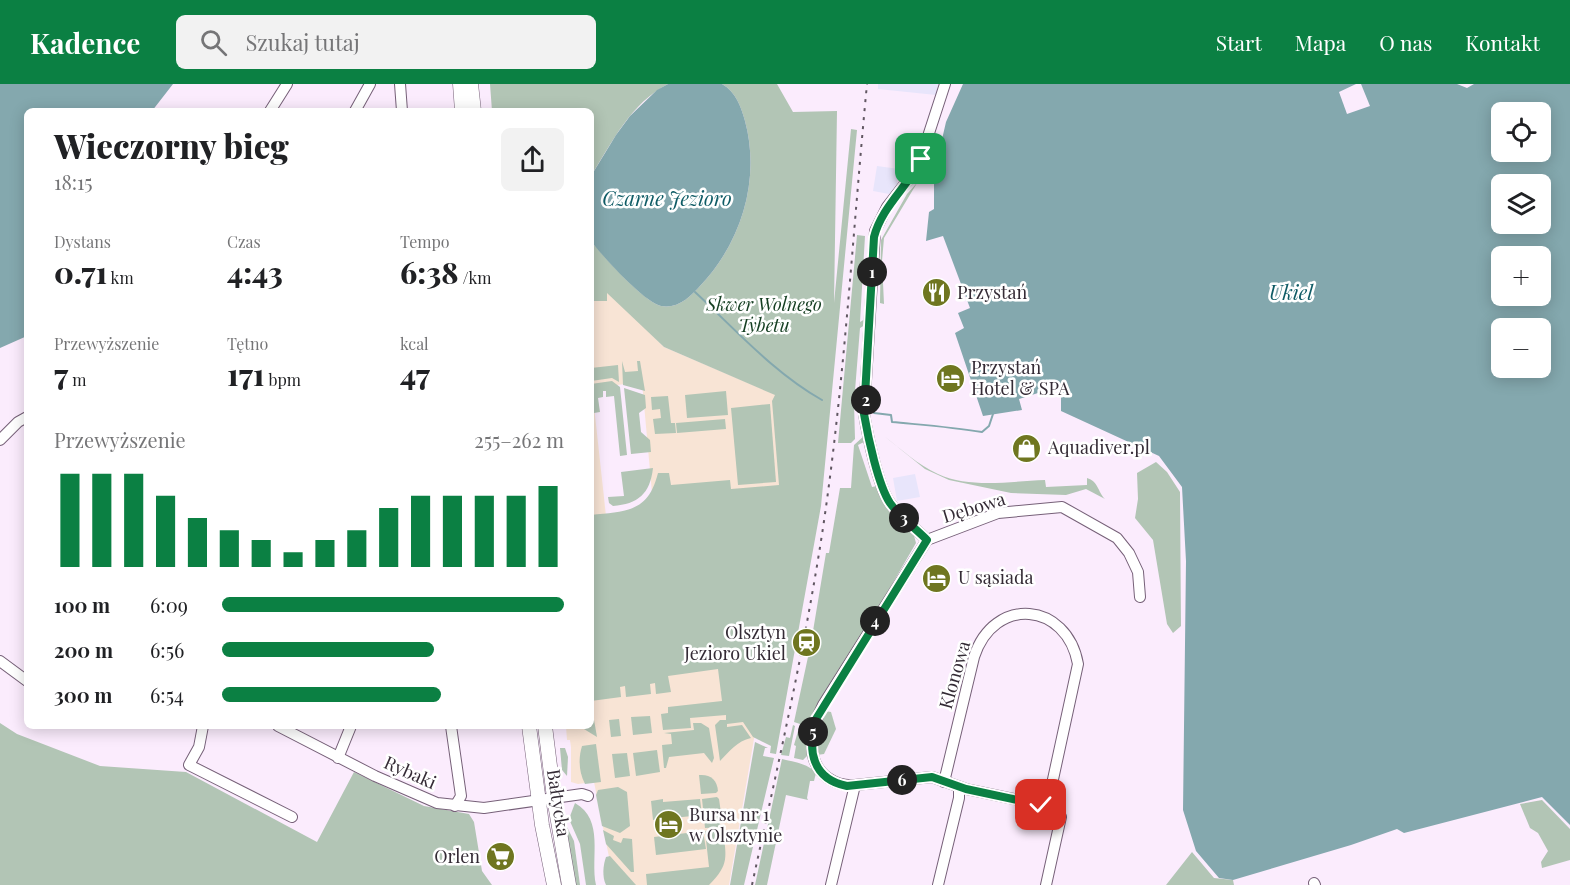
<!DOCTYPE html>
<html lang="pl">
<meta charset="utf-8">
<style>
:root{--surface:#fff;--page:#f2f2f2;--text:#202124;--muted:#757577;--accent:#0b8043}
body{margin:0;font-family:"Playfair Display",serif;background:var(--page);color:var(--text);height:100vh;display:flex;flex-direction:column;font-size:22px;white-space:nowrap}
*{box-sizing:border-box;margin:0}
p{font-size:20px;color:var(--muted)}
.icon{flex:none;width:33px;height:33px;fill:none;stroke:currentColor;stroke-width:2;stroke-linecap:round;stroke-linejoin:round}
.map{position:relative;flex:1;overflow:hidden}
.drawer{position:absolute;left:24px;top:24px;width:570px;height:621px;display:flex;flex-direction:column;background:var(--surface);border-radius:9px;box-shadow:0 3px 15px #0003}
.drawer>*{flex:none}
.controls{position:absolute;left:1491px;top:18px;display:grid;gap:12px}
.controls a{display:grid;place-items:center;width:60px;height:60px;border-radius:9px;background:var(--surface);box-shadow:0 3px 15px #0003;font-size:30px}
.pin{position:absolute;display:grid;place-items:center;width:51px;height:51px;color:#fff;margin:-26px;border-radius:12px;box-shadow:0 3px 9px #0006}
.km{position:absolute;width:30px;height:30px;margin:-15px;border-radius:50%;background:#222;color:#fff;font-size:16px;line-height:30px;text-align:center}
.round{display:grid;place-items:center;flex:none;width:63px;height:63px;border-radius:9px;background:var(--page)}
.summary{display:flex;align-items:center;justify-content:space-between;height:102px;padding:0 30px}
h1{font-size:33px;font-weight:800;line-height:45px}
.metrics{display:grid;grid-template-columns:repeat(3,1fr);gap:9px;height:102px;padding:6px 30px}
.metrics div{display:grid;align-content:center}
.metrics b{font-size:30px;font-weight:800}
.metrics small{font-size:16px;font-weight:400}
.metrics p{font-size:16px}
.chart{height:168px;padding:12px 30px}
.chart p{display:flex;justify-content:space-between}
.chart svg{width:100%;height:108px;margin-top:6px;stroke:var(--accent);stroke-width:6}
ul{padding:0 30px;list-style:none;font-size:20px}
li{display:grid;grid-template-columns:96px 72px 1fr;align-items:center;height:45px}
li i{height:15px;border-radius:8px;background:var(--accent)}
header{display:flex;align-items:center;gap:36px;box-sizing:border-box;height:84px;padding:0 30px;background:var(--accent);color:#fff}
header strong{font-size:28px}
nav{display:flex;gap:33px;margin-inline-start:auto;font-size:21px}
.search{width:420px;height:54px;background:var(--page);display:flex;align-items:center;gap:15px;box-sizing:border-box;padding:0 21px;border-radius:9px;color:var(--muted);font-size:22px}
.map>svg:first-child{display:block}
</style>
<header>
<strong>Kadence</strong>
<div class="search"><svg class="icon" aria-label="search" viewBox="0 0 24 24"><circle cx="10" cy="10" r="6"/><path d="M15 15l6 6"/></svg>Szukaj tutaj</div>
<nav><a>Start</a><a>Mapa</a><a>O nas</a><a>Kontakt</a></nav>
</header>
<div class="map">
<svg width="1570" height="801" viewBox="0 0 1570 801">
<rect width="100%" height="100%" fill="#fbecfd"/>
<!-- industrial -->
<g fill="#e8e5fb">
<path d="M878,0H938L936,11L878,5Z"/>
<path d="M877,82L899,85L897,100L889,110L873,107Z"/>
<path d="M915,390L920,413L897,417L893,394Z"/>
</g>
<!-- education -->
<path fill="#f8e4d5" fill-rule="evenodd" d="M591,199L611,211L664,263L823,331L755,649L729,801H624L612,788L594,698L578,700L571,698V663L570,656H567L566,642H591ZM642,298L654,431L606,432L592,304Z"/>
<!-- green -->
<g fill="#b2c5b5">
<path d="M490,0H668C631,19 612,58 591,92V27H492Z"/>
<path d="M722,0H777L793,28L837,27L834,219L851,45L857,46L821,422L776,670L770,669L771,662L753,653L743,638L727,640V643L742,641L751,654C737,657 729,668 720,677L715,641L720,636H726V631L690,634L691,644L663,646L661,630L668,629V623L722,617L718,585L668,592L671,608L656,610L655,599L650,600L651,610L626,613L625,602L620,603L621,613L591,617V431C626,427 648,429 658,389H669L671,401L730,396L731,405L779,401L772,317L775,311L664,263L607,209V217H591V157C603,172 643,217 661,222C678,225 690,213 700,202C741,159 761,96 745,37C741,23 736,8 722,0Z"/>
<path d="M917,99L884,154L882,177L884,220L880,219L881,156L907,110Z"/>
<path d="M857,151L865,152L860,238L865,235V241L860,244L854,319L855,355L851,359H838Z"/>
<path d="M622,277L625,288L638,287L637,277H640L645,307L623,301Z"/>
<path d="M618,281L619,298L612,294L591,297V284Z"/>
<path d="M612,297L620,303L627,371L620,372L614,312L606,313V307H603V313L598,314L600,328L594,329L591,300Z"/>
<path d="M624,304L645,311L646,324L639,329L641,348L650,356L651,368L631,370Z"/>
<path d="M726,307L728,331L687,334L685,311Z"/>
<path d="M668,312L671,339H675L676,349L655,350L653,335L661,334L660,325L652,326L651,313Z"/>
<path d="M770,320L776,398L738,401L731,324Z"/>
<path d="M725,335L726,345L677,349L676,339Z"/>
<path d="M864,352V358L858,361L872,403L877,402L913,448L916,459L815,633L810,669L803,676L794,674L796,662L794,661L800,640L794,638L811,559L826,469H829L840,404H851L854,361Z"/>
<path d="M884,352C901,365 918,381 938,390C971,405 1011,397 1045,396L1046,403L1087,401V394C1098,397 1098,408 1105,415L1086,405L1066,411L1011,409L949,396L925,385Z"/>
<path d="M1156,378L1167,388L1180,408L1181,542L1173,549L1167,540L1153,456L1135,434L1138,415L1137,389Z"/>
<path d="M653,384C650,410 638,420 613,422L609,419L608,413L624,412L621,388Z"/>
<path d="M825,627L831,628L836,645L824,670L817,671L816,643Z"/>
<path d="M591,630H593L597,653L579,642H591Z"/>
<path d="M650,632L652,649L633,651L631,633Z"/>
<path d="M619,635L621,652L611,653L609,636Z"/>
<path d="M0,639L17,650L100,682L186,688L317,758L354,688L424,722L469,730L474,738L482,787L492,801H0Z"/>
<path d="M693,639H701L709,644L714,674L712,679L704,669L669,673L666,684H664L662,661L672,660L671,650L664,649L694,646Z"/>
<path d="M793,641L795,642L789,672L781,671L786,653L790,654Z"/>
<path d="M755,658L768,664H765L763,672L774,674L744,801H730Z"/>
<path d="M596,660L601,698L585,700C579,688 578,675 582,662Z"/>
<path d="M560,664H565L568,673L567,692L562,686Z"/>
<path d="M657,666L660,688L636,692L633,669Z"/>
<path d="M627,669L630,692L615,694L612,670Z"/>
<path d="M782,675C794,678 807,679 816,689L814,697H810L807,714L808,716L786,711L767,801H755Z"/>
<path d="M699,691C710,690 717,695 718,707L716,709L701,710Z"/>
<path d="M618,703L627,708L630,742L620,749L602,742L596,711L598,706Z"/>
<path d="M717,713L719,715L721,729L718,732L721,743L705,744L702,715Z"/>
<path d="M663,715V718L700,715L702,731L653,736L651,717Z"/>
<path d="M1542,716L1570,745V776L1542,784L1541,778L1548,767L1538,749L1530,744L1520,720Z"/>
<path d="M575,719C605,736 590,773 596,801H586L580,760L569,735Z"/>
<path d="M564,737L574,757L580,801H573Z"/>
<path d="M723,745C726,773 730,780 709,801H647L646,790L709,783L705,747Z"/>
<path d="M603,746L614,752L613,756L621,759L623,754L632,755L634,788H631L606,760Z"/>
<path d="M703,747L706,765L656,771L654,753Z"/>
<path d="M1192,768L1214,794L1233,796L1234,801H1166Z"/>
<path d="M610,772L636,801H606C602,793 603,781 606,773Z"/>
</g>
<!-- water -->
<g fill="#84a8ae" fill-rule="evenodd">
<path d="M0,0H173L152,27H27V252L0,264Z"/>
<path d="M668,0H722C736,8 741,23 745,37C761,96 741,159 700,202C690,213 678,225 661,222C643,217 603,173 591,157V92L616,51L630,32L657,6Z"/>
<path d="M963,0H1457L1467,4L1474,0H1570V741L1542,713L1404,749L1397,745L1351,761L1233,796L1219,794L1196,767L1183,726L1186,477L1182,403L1159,372L1061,327V313L1057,303L1019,315L1022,326L983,332L955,249L964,244L958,229L970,224L943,152L926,157L929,128L934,125V90L946,38ZM1502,28H1540V68H1502ZM1502,100H1540V140H1502ZM1502,172H1540V212H1502ZM1502,244H1540V284H1502Z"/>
</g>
<!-- pier -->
<path fill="#fbecfd" d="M1356,0H1361L1370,22L1347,30L1339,8Z"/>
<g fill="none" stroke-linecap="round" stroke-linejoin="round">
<!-- stream -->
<g stroke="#84a8ae" stroke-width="2">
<path d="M695,208C735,245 774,289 822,316"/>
<path d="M874,329L891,331L892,338C923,341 952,343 982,348L989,342L993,330"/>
</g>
<defs>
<g id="minor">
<path d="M400,0L402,27"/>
<path d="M270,27L287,0"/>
<path d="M355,27L370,0"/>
<path d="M0,356L18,338L27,333"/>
<path d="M927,456C915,444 900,433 890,419C878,402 868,353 864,330L875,147L887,123L918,83L945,0"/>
<path d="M0,577L27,597"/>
<path d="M203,642L199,663L189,681L292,733"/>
<path d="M278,642L375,692L437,719L484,724L582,710L588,712"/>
<path d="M451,642L461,712L455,722"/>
<path d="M338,674L351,642"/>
<path d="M944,698L974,573C994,511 1067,518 1078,580L1047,723"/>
<path d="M855,701C845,702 837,700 828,694C804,677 811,644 823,621L927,456L998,429L1062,423L1117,454L1129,469L1138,488L1140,513"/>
<path d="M1314,799L1315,801"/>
<path d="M831,801L855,701L932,693L966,705L1052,723L1058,727L1061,733L1046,801"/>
<path d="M938,801L959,714V703"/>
</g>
<g id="major">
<path d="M460,0L462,27"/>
<path d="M471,0L474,27"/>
<path d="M529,642L542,741L554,801"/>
<path d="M545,642L554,714L569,801"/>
</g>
</defs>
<!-- minor casing -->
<use href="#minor" stroke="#766078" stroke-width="12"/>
<!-- major casing -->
<use href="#major" stroke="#766078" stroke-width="15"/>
<!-- minor -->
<use href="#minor" stroke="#fff" stroke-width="10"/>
<!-- major -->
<use href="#major" stroke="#fff" stroke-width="14"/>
<!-- rail -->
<path stroke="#615762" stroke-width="2" stroke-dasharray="3 6" stroke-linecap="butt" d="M752,801C778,680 806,559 824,437C845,292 853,145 867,0"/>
</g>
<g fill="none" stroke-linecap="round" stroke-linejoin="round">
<defs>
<path id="route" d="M921,75C908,103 882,122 874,153L864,330C868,353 878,401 890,419C900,433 915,444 927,456L816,635C807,666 812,695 847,702L932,693L966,705L1041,721"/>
</defs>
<!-- route casing -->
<use href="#route" stroke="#fff" stroke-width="12"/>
<!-- route -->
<use href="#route" stroke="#0b8043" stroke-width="8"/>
</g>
<!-- icons -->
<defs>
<symbol id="restaurant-disc" viewBox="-11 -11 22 22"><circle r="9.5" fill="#6f7620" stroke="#fff"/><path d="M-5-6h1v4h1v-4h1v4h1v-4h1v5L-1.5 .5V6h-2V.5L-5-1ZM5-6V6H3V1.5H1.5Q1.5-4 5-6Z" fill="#fff"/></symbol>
<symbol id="hotel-disc" viewBox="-11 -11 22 22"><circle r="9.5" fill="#6f7620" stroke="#fff"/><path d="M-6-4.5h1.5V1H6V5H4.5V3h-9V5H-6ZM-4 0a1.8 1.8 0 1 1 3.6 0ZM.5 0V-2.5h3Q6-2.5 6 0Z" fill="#fff"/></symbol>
<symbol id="shop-disc" viewBox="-11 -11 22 22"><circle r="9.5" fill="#6f7620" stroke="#fff"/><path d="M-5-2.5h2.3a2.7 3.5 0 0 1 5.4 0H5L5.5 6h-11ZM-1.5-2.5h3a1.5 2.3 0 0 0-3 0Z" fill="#fff"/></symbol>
<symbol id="station-disc" viewBox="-11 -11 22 22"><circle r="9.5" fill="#6f7620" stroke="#fff"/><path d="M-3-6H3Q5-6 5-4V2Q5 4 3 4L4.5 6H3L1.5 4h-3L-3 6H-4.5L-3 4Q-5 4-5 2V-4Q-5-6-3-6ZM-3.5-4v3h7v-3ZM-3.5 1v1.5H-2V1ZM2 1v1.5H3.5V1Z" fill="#fff"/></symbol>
<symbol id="supermarket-disc" viewBox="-11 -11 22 22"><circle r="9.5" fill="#6f7620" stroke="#fff"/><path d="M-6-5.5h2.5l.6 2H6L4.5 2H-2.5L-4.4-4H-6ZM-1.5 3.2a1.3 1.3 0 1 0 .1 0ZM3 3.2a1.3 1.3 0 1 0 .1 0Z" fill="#fff"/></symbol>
</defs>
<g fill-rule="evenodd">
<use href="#restaurant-disc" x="920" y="192" width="33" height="33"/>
<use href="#hotel-disc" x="934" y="278" width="33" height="33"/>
<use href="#shop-disc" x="1010" y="348" width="33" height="33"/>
<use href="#hotel-disc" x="920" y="478" width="33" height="33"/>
<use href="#station-disc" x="790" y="542" width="33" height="33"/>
<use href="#hotel-disc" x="652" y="724" width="33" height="33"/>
<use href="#supermarket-disc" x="484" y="756" width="33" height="33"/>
</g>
<g text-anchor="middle" stroke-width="5" stroke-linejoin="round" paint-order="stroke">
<!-- poi labels -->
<g font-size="18" fill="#342b35" stroke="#fff" text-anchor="start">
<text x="957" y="215">Przystań</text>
<text x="971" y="290">Przystań<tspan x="971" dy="21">Hotel &amp; SPA</tspan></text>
<text x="1048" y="370">Aquadiver.pl</text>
<text x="958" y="500">U sąsiada</text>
<text x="786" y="555" text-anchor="end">Olsztyn<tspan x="786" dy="21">Jezioro Ukiel</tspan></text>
<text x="689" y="737">Bursa nr 1<tspan x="689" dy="21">w Olsztynie</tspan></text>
<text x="480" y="779" text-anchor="end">Orlen</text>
</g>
<!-- park labels -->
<g font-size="18" font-style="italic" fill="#143e21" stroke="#fff">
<text x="764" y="227">Skwer Wolnego<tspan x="764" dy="21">Tybetu</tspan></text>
</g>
<!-- street labels -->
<g font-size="18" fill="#342b35" stroke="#fff">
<text transform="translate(974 424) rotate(-17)" y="6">Dębowa</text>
<text transform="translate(955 591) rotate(-74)" y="6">Klonowa</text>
<text transform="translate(410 689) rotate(24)" y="6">Rybaki</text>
<text transform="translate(558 719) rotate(81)" y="6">Bałtycka</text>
</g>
<!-- water labels -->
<g font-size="20" font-style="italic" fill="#0e5b65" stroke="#fff">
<text x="667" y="122">Czarne Jezioro</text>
<text x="1291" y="216">Ukiel</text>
</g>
</g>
</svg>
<div class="controls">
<a><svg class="icon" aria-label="locate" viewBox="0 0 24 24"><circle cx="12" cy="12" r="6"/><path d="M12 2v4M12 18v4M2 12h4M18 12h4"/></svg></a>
<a><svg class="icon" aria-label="layers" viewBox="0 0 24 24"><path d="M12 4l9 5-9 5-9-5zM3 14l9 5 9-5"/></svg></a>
<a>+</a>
<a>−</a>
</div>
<div class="pin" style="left:921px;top:75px;background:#1e9e55"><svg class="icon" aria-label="arrive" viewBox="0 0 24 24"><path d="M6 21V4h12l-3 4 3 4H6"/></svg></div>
<div class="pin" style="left:1041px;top:721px;background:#d93025"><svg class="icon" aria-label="check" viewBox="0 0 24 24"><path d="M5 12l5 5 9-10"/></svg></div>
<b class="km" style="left:872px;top:188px">1</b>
<b class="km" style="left:866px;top:316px">2</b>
<b class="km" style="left:904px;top:434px">3</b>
<b class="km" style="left:875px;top:537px">4</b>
<b class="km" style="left:813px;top:648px">5</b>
<b class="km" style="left:902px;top:696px">6</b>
<section class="drawer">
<div class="summary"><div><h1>Wieczorny bieg</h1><p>18:15</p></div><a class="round"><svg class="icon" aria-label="share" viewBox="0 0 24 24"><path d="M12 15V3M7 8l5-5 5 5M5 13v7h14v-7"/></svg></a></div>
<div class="metrics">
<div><p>Dystans</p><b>0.71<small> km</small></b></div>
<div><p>Czas</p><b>4:43</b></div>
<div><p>Tempo</p><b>6:38<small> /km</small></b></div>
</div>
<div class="metrics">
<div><p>Przewyższenie</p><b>7<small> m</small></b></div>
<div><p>Tętno</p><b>171<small> bpm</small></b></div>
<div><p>kcal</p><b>47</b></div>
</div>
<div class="chart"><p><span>Przewyższenie</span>255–262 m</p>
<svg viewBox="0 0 160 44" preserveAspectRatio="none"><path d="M5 44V6M15 44V6M25 44V6M35 44V15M45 44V24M55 44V29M65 44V33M75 44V38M85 44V33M95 44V29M105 44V20M115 44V15M125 44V15M135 44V15M145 44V15M155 44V11"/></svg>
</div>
<ul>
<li><b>100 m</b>6:09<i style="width:100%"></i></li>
<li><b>200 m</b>6:56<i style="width:62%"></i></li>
<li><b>300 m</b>6:54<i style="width:64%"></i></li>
</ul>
</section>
</div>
